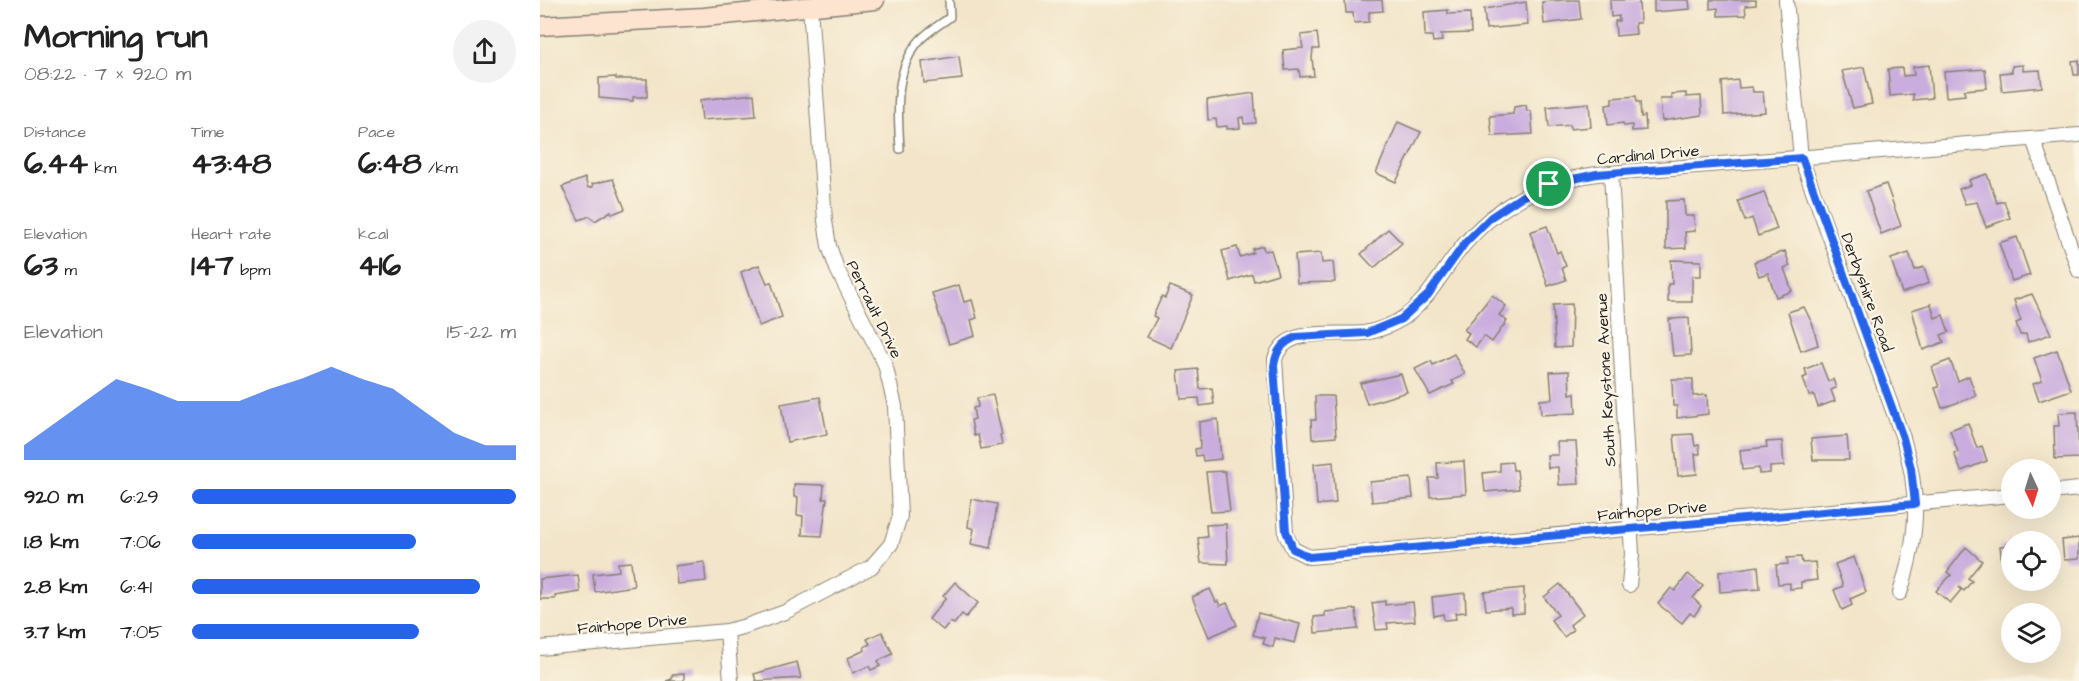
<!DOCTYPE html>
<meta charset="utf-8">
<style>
:root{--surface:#fff;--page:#f2f2f2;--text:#222;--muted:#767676;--accent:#2563eb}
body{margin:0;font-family:"Architects Daughter",sans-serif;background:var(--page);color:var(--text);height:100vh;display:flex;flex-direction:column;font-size:22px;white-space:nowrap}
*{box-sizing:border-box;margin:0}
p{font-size:20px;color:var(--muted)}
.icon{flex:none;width:33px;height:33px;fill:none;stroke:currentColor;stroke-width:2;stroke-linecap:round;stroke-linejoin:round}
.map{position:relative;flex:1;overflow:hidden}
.drawer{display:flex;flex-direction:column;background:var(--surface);width:540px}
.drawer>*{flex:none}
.needle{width:39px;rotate:176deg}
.fabs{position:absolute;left:1461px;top:459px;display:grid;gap:12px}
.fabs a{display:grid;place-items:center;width:60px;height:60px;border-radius:50%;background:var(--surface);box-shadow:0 6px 24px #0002;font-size:30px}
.pin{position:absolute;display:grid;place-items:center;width:51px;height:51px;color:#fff;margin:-26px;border:3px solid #fff;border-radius:50%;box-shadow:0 2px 6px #0007}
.round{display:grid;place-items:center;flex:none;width:63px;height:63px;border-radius:32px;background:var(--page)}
.head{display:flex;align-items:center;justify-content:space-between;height:102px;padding:0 24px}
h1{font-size:33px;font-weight:700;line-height:45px}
.metrics{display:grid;grid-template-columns:repeat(3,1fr);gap:9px;height:102px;padding:6px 24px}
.metrics div{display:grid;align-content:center}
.metrics b{font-size:30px;font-weight:700}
.metrics small{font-size:16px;font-weight:400}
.metrics p{font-size:16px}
.chart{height:168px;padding:12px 24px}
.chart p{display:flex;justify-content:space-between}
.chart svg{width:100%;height:108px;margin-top:6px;fill:var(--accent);opacity:.7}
ul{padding:0 24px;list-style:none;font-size:20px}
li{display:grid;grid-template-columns:96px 72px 1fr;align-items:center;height:45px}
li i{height:15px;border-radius:8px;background:var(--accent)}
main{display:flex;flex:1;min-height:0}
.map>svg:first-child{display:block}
</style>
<main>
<section class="drawer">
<div class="head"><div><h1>Morning run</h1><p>08:22 · 7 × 920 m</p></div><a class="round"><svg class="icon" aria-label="share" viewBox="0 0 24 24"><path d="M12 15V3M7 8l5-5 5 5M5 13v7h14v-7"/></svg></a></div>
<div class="metrics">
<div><p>Distance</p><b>6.44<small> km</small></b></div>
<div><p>Time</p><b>43:48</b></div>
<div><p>Pace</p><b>6:48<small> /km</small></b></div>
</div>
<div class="metrics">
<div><p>Elevation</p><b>63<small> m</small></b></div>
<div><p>Heart rate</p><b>147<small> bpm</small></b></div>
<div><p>kcal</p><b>416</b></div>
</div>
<div class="chart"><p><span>Elevation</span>15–22 m</p>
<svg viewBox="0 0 160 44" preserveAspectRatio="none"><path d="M0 44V38L10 29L20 20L30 11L40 15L50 20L60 20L70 20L80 15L90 11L100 6L110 11L120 15L130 24L140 33L150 38L160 38V44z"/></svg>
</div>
<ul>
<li><b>920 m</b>6:29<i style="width:100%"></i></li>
<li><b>1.8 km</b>7:06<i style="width:69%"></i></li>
<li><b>2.8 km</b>6:41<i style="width:89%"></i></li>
<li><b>3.7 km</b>7:05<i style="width:70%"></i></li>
</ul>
</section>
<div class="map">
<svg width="1539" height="681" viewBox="0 0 1539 681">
<rect width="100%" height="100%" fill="#fcf5e5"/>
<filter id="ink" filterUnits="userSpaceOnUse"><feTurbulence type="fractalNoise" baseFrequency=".0167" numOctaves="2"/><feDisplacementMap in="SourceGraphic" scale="12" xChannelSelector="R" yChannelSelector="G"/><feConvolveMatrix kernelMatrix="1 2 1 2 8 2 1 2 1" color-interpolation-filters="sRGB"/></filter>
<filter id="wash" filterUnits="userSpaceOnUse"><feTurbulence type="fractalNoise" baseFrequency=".008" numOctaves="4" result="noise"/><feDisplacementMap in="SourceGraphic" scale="24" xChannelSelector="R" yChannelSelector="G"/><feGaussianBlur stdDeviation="1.35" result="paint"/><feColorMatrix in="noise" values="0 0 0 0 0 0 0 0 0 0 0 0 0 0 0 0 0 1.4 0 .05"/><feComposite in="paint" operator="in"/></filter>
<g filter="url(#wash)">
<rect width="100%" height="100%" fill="#f2e5c9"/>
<g id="blocks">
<!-- building -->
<g fill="#c9adde">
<path d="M805,0H842L843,11L829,12V22L814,23L813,13H806Z"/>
<path d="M1023,0H1039L1041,19L1004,24L1002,2Z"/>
<path d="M1070,0H1099L1100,23H1095L1096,34L1076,36L1075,21H1079V16L1071,17Z"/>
<path d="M1114,0H1149L1150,9L1114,12Z"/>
<path d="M1170,0H1216V5L1205,6L1206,15L1178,16V8L1170,9Z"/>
<path d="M986,2L988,25L946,29L944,9Z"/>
<path d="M908,10V14L930,13L931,33L901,34L902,41L893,42L892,36H885L884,12Z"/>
<path d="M777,33L779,49H773L772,58L774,76L760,77L759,69L745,70L743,50L763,48L761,35Z"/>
<path d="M419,56L422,79L384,83L382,62Z"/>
<path d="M1539,60V75H1534L1532,61Z"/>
<path d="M1389,65L1392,98L1373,100V94L1350,96L1348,69L1362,68L1363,76L1374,75L1373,67Z"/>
<path d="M1483,65V71L1500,70L1502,87L1462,91L1460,73L1472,72V66Z"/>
<path d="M1324,67L1332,104L1313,108L1302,71Z"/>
<path d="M1445,69L1447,88L1424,90L1425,95L1406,97L1404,72Z"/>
<path d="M76,77V79H107V97H93V101L59,98V78Z"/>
<path d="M1198,80L1199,88L1212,87L1213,92H1223L1225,112L1184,115L1182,82Z"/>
<path d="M714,93L716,123L704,124L703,117L699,118L700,128L687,129V126L677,127L676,119L668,120L667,100Z"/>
<path d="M1146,93V97L1161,96L1162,115L1122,121L1120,99H1132L1131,94Z"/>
<path d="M214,94L216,116L162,120L160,100Z"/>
<path d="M1096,96L1097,102H1100L1101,117L1105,116L1106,130L1092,131V125L1084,126L1083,123L1068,125L1066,105L1072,104V98Z"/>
<path d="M1049,103L1051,127L1030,129V125L1009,127L1007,107Z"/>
<path d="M986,105L987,111H991L993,134L952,136L950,116L973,114L974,107Z"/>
<path d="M858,122L881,132L856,182L836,173Z"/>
<path d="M1447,174L1457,203L1464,201L1470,218L1446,227L1437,202L1425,204L1419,189L1431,185L1429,180Z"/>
<path d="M45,178L48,188L53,187L52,184L73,179L85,209L72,214L71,211L55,221L50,216L39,220L22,187Z"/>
<path d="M1346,184L1361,226L1341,234L1326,191Z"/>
<path d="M1224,192L1237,229L1218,236L1212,218L1205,221L1198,201Z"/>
<path d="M1144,200L1145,216H1154L1155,231L1145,232L1146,248L1126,249V201Z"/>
<path d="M1007,226L1017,253L1020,251L1026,266L1022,268L1026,280L1008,286L990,232Z"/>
<path d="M848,229L862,243L834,268L821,254Z"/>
<path d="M1477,237L1490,275L1472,281L1459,243Z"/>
<path d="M723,246L724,251L731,250L738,274L714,281L712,274L690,281L682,251L697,247L700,257L713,253L712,249Z"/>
<path d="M1245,251L1250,266L1244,268L1252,291L1236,297L1228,273L1219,276L1214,262Z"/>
<path d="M781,253L782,263L793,262L795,282L757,283L755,255Z"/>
<path d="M1369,253L1375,270L1384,267L1389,283L1362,293L1351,259Z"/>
<path d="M1131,260L1161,261V276H1152V302H1128V284H1132Z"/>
<path d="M219,265L227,283L231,282L242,317L219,326L201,272Z"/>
<path d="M419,285L424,302L432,300L437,318L431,320L435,336L409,344L392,293Z"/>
<path d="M630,286L653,295L631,348L607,337L617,318L613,316L622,296L625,298Z"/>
<path d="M1492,294L1511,334L1488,342L1486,334L1480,335L1476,323L1481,321L1474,300Z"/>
<path d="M952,295L966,306L959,315L967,321L952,342L944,336L936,347L925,339L929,333L924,330Z"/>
<path d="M1032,304L1031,347L1015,348L1013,305Z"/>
<path d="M1391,304L1395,318L1403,315L1409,332L1401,335L1404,342L1383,350L1372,310Z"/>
<path d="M1264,307L1273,325L1278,345L1261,351L1248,312Z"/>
<path d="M1149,318L1151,355L1133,356L1129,319Z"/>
<path d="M1517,350L1531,390L1499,401L1493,384L1502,381L1494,358Z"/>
<path d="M914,354L925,374L912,381L914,384L890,395L875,369L891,361L893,365Z"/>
<path d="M1410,360L1418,381L1429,376L1436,396L1402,408L1395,388L1399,387L1392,367Z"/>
<path d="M1281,363L1288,381L1293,379L1296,388L1291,390L1295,401L1278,407L1274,395L1269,396L1263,378L1267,376L1265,369Z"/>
<path d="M658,369L660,389L672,388L674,404L660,406L659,398L641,399L638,371Z"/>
<path d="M1029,371L1030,394L1035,393L1036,413L1001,415L1000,400L1012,399L1010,372Z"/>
<path d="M861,374L867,392L827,404L820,383Z"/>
<path d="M1132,379H1153V396L1167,395L1168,414L1137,418V406H1133Z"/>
<path d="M453,395L462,435H460L462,445L441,449L438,435L434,436L431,420L435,419L433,408L438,407L437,398Z"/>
<path d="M775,396H793L796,437L772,439L771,420H776Z"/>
<path d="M280,397L287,434L247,442L241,404Z"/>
<path d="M1537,412L1539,458L1515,459L1514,426H1519L1518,413Z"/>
<path d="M678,419L681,459L663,461L662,455L656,456L655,449L660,448L659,422Z"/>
<path d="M1428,423L1437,448L1442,446L1447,461L1421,471L1414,453L1418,452L1410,430Z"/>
<path d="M1153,434L1155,446L1159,445L1160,454H1155L1157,474L1138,476L1134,435Z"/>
<path d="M1307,436L1309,460H1273L1271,439Z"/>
<path d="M1242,441L1244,466L1230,467V473L1219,474V468L1202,470L1200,450L1227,447L1226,442Z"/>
<path d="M1017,442H1036L1039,484L1019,485L1018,467L1008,468L1007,455H1018Z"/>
<path d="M924,461L926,494L890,497L889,478H898L897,463Z"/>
<path d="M793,462L796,503L777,505L774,464Z"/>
<path d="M972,462L973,470H977L979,489L945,492L943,473L960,471V463Z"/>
<path d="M685,471L690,511L671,512L666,472Z"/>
<path d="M871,478L873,498L832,502L830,482Z"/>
<path d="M254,484L284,485L283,499H287L282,536L262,535L263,516L257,515L258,497H254Z"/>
<path d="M431,499L457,504L451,548L431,544L434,529L428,527Z"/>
<path d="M686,524L688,564L661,563L658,538L667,537L666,525Z"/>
<path d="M1539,538V559L1524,560L1522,540Z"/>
<path d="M1472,545V564H1462L1460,546Z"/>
<path d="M1426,547L1442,561L1428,578L1432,581L1424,591L1419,587L1421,590L1410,603L1396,591L1411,575L1407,572Z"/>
<path d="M1261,557L1262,563L1275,562L1277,580L1261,582V588L1250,589V583L1238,584L1236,565L1248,564L1247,558Z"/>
<path d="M1314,557L1326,592L1310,599L1312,605L1302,610L1294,590L1303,586L1295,564Z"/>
<path d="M91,562L94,586L55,592L53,574L79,571L78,563Z"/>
<path d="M164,562L166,581L137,584L135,566Z"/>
<path d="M1218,566L1220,589L1180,592L1179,572Z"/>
<path d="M1148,574L1163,586L1153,598L1161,606L1154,616L1150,613L1142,623L1118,604L1131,588L1135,591Z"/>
<path d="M38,575L40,592L15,596V599H0V579Z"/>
<path d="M415,582L438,603L426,617L422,614L414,624L410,622L403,630L389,619L406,598L403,596Z"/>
<path d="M1020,584L1043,614L1030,625L1033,630L1024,637L1011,620L1018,615L1004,597Z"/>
<path d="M984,588V613L971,614V608L946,610L944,592Z"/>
<path d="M670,589L676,602L678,601L680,606L687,603L697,625L669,637L652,597Z"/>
<path d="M925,593L926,612L915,613L916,619L904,620L903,614L894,616L892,597Z"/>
<path d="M845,601V605L873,602L875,621L847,623L848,629L836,630L832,603Z"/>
<path d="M816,609L818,629L775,633L774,617L785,616V612Z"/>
<path d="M718,613L760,624L755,643L735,638L733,647L723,644L725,638L713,635Z"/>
<path d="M342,632L353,654L338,661L340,666L331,670L329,666L313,673L308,658L325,650L324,647L330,644L327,639Z"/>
<path d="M257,662L261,678L216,681L214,674Z"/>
<path d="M144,674V681H126L132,679V675Z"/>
</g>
</g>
</g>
<g filter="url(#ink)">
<use href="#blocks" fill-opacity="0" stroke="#878072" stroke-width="1.5"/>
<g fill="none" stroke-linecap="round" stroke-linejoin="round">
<defs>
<path id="lane" d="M360,149C358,112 353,71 380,40C388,31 401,24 410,17L409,0"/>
<g id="street">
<path d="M1246,0L1261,158L1363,438C1381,497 1378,536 1360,593"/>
<path d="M1493,139L1539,271"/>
<path d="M1071,173L1092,554L1089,585"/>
<path d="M1510,492L1539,489"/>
<path d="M1472,495L769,557L753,549L746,535L735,359C745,325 796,336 824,333C838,331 855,324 866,316C888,299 899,277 915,256C950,209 999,182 1057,174L1539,135"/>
<path d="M187,631L191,681"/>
<path d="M0,648L187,631L206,626L245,612L331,567L351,544L360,516L355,406L345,364L297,269L289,246L285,221L270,6"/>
</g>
<path id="secondary" d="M0,26L164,17L335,0"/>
</defs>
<!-- lane casing -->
<use href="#lane" stroke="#878072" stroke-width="10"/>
<!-- street casing -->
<use href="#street" stroke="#878072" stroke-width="16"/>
<!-- secondary casing -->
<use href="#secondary" stroke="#878072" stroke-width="21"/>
<!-- lane -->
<use href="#lane" stroke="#fff" stroke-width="7"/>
<!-- street -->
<use href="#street" stroke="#fff" stroke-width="14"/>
<!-- secondary -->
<use href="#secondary" stroke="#fde4d0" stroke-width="18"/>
</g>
</g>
<g fill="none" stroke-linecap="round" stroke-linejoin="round" filter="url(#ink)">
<defs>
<path id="route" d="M1262,158L1363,438L1371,468L1375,504L769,557L753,549L746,531L734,366C736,351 742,343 756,337L827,333L861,319L888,295L925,243L951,217L981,197L1009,184L1057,174Z"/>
</defs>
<!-- route casing -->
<use href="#route" stroke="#fff" stroke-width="12"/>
<!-- route -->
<use href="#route" stroke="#2563eb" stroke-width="8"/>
</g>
<g text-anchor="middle" stroke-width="4.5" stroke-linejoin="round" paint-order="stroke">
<!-- street labels -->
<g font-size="16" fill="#1c1c1c" stroke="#fcf5e5">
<text transform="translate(1108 154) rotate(-5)" y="6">Cardinal Drive</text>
<text transform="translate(1328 292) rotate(70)" y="6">Derbyshire Road</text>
<text transform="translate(335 309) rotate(64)" y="6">Perrault Drive</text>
<text transform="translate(1065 380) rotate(-93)" y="6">South Keystone Avenue</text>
<text transform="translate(1112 510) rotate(-5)" y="6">Fairhope Drive</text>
<text transform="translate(92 623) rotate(-5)" y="6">Fairhope Drive</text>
</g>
</g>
</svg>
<div class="fabs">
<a><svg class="needle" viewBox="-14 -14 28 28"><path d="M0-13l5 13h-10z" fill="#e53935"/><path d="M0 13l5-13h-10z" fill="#767676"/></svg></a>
<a><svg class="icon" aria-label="locate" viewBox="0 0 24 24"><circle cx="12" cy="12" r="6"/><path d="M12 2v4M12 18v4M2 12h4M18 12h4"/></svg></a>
<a><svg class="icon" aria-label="layers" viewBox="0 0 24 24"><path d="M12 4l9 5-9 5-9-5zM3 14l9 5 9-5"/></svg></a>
</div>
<div class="pin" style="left:1009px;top:184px;background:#1e9e55"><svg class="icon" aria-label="arrive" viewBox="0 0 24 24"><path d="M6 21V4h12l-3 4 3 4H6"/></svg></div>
</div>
</main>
